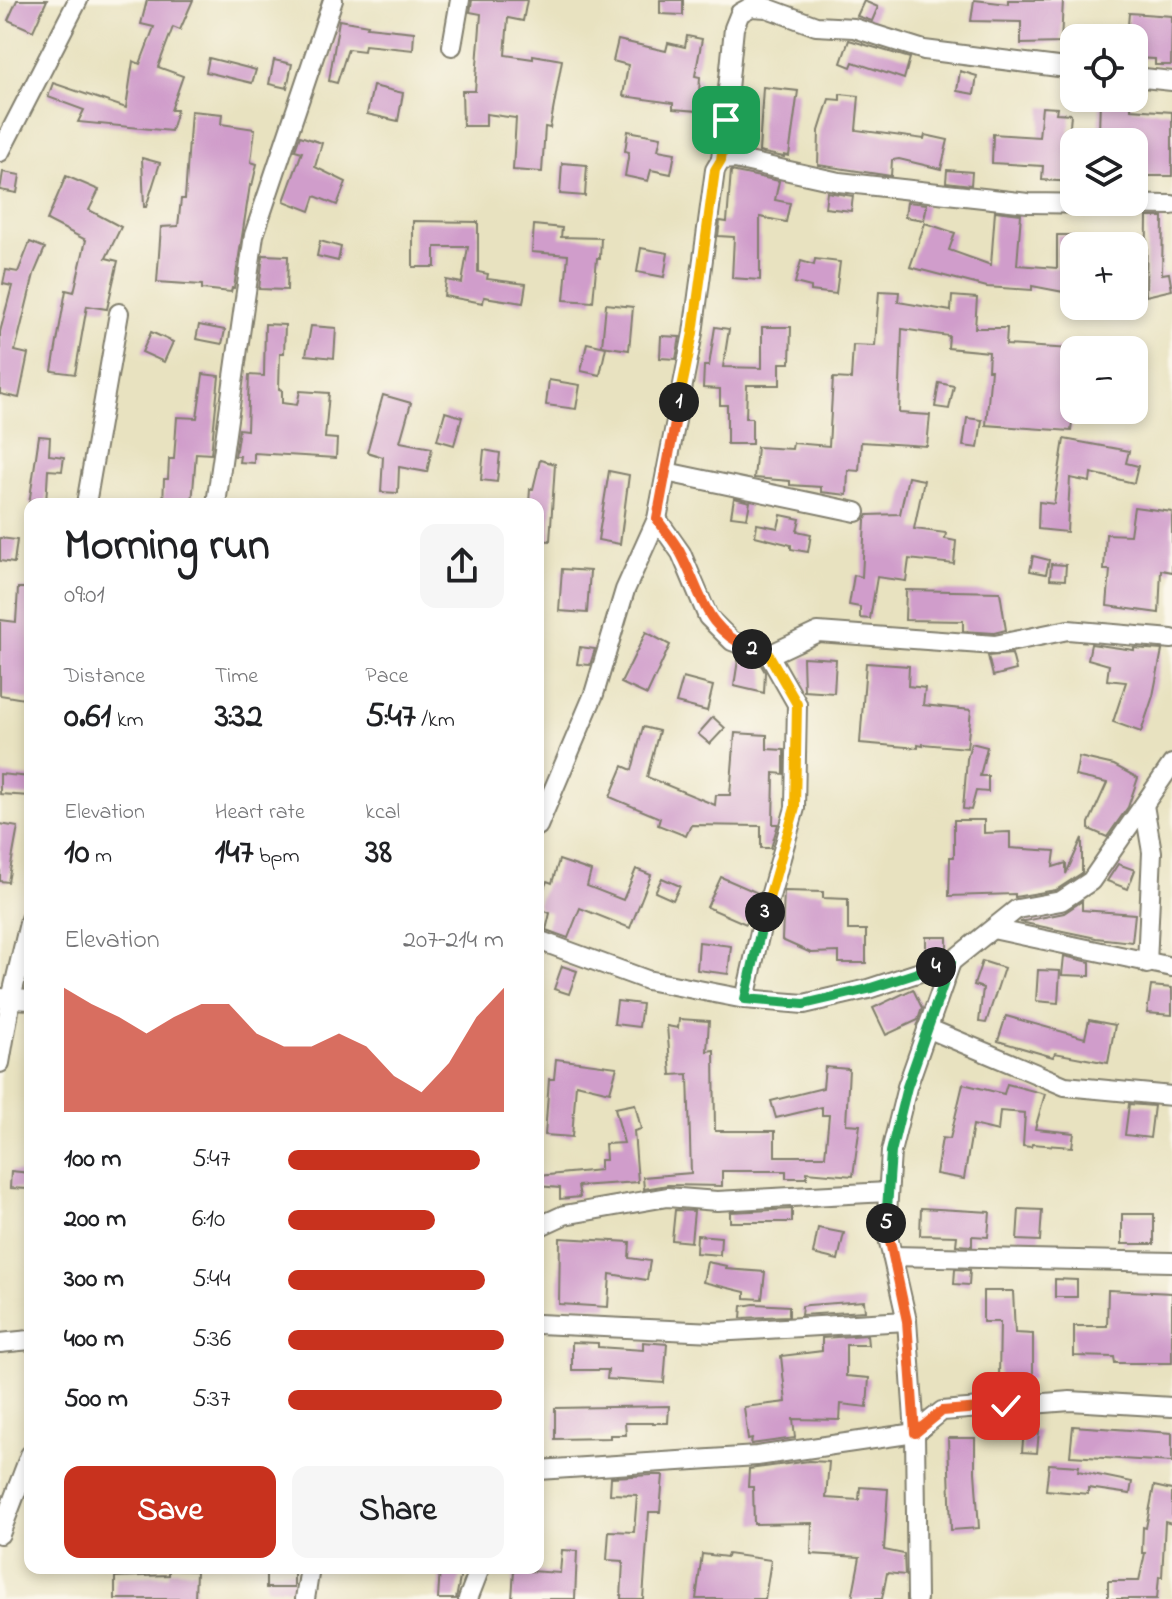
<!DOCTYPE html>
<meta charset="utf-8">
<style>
:root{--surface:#fff;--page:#f6f6f6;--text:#202124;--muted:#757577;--accent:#c8321e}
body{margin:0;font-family:"Indie Flower",sans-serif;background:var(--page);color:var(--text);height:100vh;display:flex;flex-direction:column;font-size:30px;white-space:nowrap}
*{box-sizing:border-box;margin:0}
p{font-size:26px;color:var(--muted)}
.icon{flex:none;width:44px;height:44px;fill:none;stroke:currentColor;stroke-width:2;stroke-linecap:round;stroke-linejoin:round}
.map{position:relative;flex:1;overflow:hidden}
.details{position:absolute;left:24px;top:498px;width:520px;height:1076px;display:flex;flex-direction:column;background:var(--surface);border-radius:16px;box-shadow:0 4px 12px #0003}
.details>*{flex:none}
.controls{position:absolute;left:1060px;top:24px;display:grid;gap:16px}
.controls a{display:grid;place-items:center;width:88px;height:88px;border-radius:16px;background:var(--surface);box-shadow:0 4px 12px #0003;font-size:40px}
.pin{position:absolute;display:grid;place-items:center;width:68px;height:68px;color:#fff;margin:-34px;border-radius:16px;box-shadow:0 4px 12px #0006}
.km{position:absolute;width:40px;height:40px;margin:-20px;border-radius:50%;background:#222;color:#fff;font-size:22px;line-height:40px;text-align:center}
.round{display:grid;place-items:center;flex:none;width:84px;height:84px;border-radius:16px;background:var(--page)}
.headline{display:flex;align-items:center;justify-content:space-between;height:136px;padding:0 40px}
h1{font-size:44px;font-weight:700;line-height:60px}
.figures{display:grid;grid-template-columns:repeat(3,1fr);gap:12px;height:136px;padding:8px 40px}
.figures div{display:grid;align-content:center}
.figures b{font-size:34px;font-weight:700}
.figures small{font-size:22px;font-weight:400}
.figures p{font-size:22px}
.chart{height:224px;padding:16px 40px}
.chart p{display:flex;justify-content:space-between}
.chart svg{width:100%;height:144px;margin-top:8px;fill:var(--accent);opacity:.7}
.primary-button{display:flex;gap:16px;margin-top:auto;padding:16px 40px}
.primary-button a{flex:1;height:92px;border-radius:16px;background:var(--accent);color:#fff;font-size:32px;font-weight:700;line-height:92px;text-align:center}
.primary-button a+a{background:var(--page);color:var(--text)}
ul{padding:0 40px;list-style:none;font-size:26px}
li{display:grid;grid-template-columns:128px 96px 1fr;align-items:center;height:60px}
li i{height:20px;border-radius:10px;background:var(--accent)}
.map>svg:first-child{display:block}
</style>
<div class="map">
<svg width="1172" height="1599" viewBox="0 0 1172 1599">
<rect width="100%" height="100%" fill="#fbf7ec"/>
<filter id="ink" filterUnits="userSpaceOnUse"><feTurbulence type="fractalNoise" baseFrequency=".0125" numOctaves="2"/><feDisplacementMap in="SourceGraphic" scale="16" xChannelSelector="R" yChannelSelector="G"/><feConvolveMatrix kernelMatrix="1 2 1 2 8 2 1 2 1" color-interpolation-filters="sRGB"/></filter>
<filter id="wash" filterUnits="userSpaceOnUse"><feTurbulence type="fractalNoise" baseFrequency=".006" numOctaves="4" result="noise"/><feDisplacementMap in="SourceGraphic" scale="32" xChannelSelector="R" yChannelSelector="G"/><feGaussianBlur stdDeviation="1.8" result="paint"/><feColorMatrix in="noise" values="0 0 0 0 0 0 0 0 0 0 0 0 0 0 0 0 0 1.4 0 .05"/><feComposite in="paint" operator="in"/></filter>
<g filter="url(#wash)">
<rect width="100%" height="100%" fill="#e8e2c0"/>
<g id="blocks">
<!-- building -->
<g fill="#d09dcb">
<path d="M17,0H47L33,31L8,20Z"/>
<path d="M147,0H193L180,30L173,27L158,67L183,76L171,110H177L171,131L78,122L84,110L48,97L53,83L126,108L133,61L140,64L154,27L141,24Z"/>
<path d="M472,0H527L523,21L508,18L505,55L533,59V55L562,60L550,128L545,127L542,172L513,170L516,118L486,114V126H463L462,91H475L481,14L470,12Z"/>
<path d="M660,0H683V15L660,14Z"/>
<path d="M974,0L1008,4V0H1063L1061,43L1021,44V22L971,21Z"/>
<path d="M864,1L878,7L872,21L857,16Z"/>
<path d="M1129,13L1172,16L1171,65H1155V59L1134,58V38H1127Z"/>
<path d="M339,20L368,25L367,27L414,32L413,50L365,45L364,51L348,49L337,83L329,81Z"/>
<path d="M687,36L702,39L695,76L700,77L698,111L673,109V103L623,96L628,65L613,61L618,40L666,51L668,43L685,47Z"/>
<path d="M849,40L910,58L904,79L853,62L851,67L841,63Z"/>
<path d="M209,58L256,70L252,83L206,72Z"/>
<path d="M274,60L292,64L287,88L269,84Z"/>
<path d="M960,71L977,76L974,94L957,91Z"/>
<path d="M373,86L403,93L398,121L367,114Z"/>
<path d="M763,87L798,91L789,156L784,155V157L759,152Z"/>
<path d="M840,94L859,96L856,130L924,139L925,135L948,140L941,169L899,159L892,160L891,176L818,165L819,131L829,99L840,100Z"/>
<path d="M1100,98H1131V109L1172,112V176H1134V142H1122V133H1099Z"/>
<path d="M1042,107L1057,108L1056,113L1071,114L1069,139H1074V182L1042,180L1043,166L992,163L993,134L1039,137Z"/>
<path d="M191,111L222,114L221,124L255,129L251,162L257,164L252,186L250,185L234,288H232L231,292L202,289V285L157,282L161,227L178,226L181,199H185Z"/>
<path d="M628,131L661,137L658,150L675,153L671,174L651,170L648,181L625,176L629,152L625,151Z"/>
<path d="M300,136L322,143L315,167L346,182L337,205L315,196L310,211L284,201L302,152L295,150Z"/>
<path d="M142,158L160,163L146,207H144Z"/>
<path d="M562,163L587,165L585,196L560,194Z"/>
<path d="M947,170L972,172L971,185L946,182Z"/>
<path d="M731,171L779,181L775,200L790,203L786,222L760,217V280L732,278L734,237L718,236L720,221L727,222Z"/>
<path d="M3,172L20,175L17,193L0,190Z"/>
<path d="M66,176L99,190L89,210L121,227L106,258L118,261L107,309L87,306L75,374L52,371L66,290L74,292L86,240L47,220Z"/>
<path d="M827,192L853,196L851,211L825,208Z"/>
<path d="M907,202L927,204L924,220L905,217Z"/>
<path d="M995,211L1021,214L1017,265L1057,268V235H1074V294L1032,286V290L987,287L910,267L925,223L955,233L949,250L991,265Z"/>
<path d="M1147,217H1163L1162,274L1169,273L1172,290L1146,296Z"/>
<path d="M413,221L478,222V272L488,274L487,279L526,284L523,303L484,297L483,303L444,296L446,280L462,283L468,247H435V267H413Z"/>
<path d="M534,225L562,228L561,237L601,238L600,258H597L593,302L564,300L568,255L532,252Z"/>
<path d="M320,241L341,247L338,261L317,256Z"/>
<path d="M30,242L45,248L34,274L15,351L28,354L19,398L0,394V332L12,286L3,284L6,270L18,272Z"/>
<path d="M641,248L668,253L664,277L637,272Z"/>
<path d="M263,255L288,256L287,290L259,289Z"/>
<path d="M815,259L840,262L836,294L811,291V287L795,283L801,261L814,265Z"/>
<path d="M879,291L899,292L898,302L951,311L952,296L977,298L975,328H1007L1006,345L1072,349L1070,382H1074V408L1071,431L986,425L991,370H988L989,352L948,348L949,336L902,329L899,413L930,415L927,446L861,442L859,471L848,470L847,495L821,492V487L790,485V481L754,478L757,447L792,449L793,443L829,446L833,378L851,379L853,345L875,346Z"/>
<path d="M606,304L633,307L629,350L602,346Z"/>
<path d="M265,324L285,325L284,353H280L279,389L282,390V403L297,405L300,391L329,393L325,438L337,439L336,458L254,453V463L239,462L240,456H235L239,429L247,430L249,375L264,376Z"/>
<path d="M199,325L225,330L222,344L196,339Z"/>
<path d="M311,326L336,328L334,358L306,355Z"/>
<path d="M715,327L729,329L723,367L762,368V327H791L790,363H780V385H747L746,418H752V444H727V405H720V389L703,388L704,366H709Z"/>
<path d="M151,332L173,342L164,362L142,352Z"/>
<path d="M661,336L680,337L676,359L660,358Z"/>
<path d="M587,343L606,347L600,375L581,371Z"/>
<path d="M203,374L219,376L211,454L196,453L192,504H163L164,479H168L169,459H174L177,417L197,418Z"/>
<path d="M549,380L580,385L576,409L546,405Z"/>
<path d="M939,383L954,386L949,409L935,407Z"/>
<path d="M383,395L411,403L400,442L432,448L427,472L399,467L398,493L381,492L383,457L367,452Z"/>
<path d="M445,412L462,417L454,445L437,440Z"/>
<path d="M967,418L982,420L978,448L963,446Z"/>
<path d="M39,436L50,437L49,455L64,457L62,471L48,470L46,504H29Z"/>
<path d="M1064,439L1129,451L1126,463L1138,466L1134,483L1091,473L1090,482L1070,478L1067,532L1038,529L1039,502L1054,504Z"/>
<path d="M484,450L500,453L497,482L481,480Z"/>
<path d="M540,460L555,464L550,541L538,540V504H529L530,489H533Z"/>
<path d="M609,471L629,475L620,544L598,540Z"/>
<path d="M908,477L924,480L914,529L946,533L945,539L956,541L954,564L909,559L906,581L877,577L870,619L860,618V607L849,605L854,575L862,577L865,520L868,515L900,514Z"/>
<path d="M734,498L750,502L747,518L731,516Z"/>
<path d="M1134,507L1172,512V572L1161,570L1159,613L1107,606L1110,570H1104L1106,534L1130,535Z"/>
<path d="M781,515L800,519L797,531L811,534L808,552L791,549V545L755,536L757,524L778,528Z"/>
<path d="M0,538L17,540L14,563L0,561Z"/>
<path d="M1033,556L1049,560L1046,574L1030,571Z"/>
<path d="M1051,564L1066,565L1065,580L1050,579Z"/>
<path d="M562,569L590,571L587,613L559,611Z"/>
<path d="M18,588H30V700L0,695V620L16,622Z"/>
<path d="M906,590L1000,592L1006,630L994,633L963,631V621L905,620Z"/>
<path d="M646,632L670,645L647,695L621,683Z"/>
<path d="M1091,644L1134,650V648L1162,650L1153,696L1141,732L1113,722L1126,682L1107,680L1109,665L1088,659Z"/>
<path d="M580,647L595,649L590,665L577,664Z"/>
<path d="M1012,654L1016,670L993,676L988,656Z"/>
<path d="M803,657L836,659L834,693L804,691Z"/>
<path d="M738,660L761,665L765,672L764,693L734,686Z"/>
<path d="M866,663L909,666L908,686L925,688L923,705L971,710L967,748L923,744V746L918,745V748L860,743Z"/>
<path d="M683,678L713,686L707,711L676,703Z"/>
<path d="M713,717L725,728L710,744L698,734Z"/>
<path d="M643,727L659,731L647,777L715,805L716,795H730L735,733L767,735V749L784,750V774L774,773L773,824H778L771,848H761V826L691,825L686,836L658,825L660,818L610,797L623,766L632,770Z"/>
<path d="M971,743L987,747L980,776H988V792L976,791L971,810L963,809L967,759Z"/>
<path d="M1079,757L1114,765L1138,778L1128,807L1107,837L1089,829V823L1107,783L1075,776Z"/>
<path d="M0,774L30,777V796L0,794Z"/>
<path d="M954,820H984V833L1010,832V848L1055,851L1053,867L1066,863V874L1082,838V873L1056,890L1015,897V894L949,896L950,857H954Z"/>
<path d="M0,824L18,827L8,882L0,881Z"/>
<path d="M559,860L591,871L587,886L623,900L636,869L651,875L630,928L580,908L568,938L546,930L550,913L538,908V903L547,881L552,883Z"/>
<path d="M1118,864L1135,870L1128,889L1107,881Z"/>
<path d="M721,877L758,893L746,924L707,907Z"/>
<path d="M662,878L680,886L673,900L655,892Z"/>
<path d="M784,891L823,892V898L848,899V930H866V963H839V952L811,953L782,940Z"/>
<path d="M1082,901V910L1135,914L1132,942L1096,938L1020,922L1064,913Z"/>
<path d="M926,937H947V950L926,952Z"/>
<path d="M699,942L731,946L728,974L697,970Z"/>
<path d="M1064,956L1090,962V976L1062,975Z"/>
<path d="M982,961L1004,968L986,1023L979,1022L983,988L974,985Z"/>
<path d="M562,966L577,971L569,994L554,989Z"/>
<path d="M1038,970L1060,971L1058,1003L1036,1001Z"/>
<path d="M1151,986L1172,988V1015L1147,1013Z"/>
<path d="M913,989L922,1008L918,1020L886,1035L873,1008Z"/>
<path d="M617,1001L642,1004L639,1027L614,1024Z"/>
<path d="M1006,1016L1085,1038L1089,1020L1115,1025L1108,1063L1055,1053L1053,1057L998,1041Z"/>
<path d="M679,1019L709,1021L707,1051L714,1050L715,1131H775V1156H825L829,1115H822V1107L776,1118L771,1101L823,1088L825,1067L849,1069L846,1124L860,1125L853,1176L807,1172V1178H786V1171H722V1186L668,1185L644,1189L643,1177L691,1173L688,1074L671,1075L667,1026L678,1028Z"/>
<path d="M556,1059L617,1067L610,1092L576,1084L572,1137L545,1135L549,1079H554Z"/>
<path d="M963,1084L1004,1094L1007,1084L1045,1094L1035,1129L1074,1133L1072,1147L1032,1144L1031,1147L1023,1146L1025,1113L1000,1111L998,1131L973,1125L964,1179L936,1174L942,1138L950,1139Z"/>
<path d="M635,1104L641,1129L634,1131L638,1182L578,1186L580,1197L560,1199V1188L538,1186V1176L600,1170V1160H606L605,1144L624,1143L615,1108Z"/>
<path d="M1129,1104L1154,1106L1150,1138L1125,1135Z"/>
<path d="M11,1171L30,1173L28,1189L10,1188Z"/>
<path d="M921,1208L990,1212L988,1237L972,1236V1246L956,1245L957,1236L920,1235Z"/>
<path d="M792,1209V1222H730V1212Z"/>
<path d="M1019,1209L1042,1210L1040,1241L1017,1240Z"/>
<path d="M675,1210L694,1211L691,1242L672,1240Z"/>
<rect x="1122" y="1214" width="32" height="30"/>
<path d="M818,1228L844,1233L838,1260L813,1254Z"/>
<path d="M697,1235L721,1237L720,1255L696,1253Z"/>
<path d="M560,1238L630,1242L629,1258L650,1261L647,1280L610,1274L608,1307L559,1304Z"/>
<path d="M707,1262L727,1266L726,1269L765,1272L762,1299L745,1298V1292L703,1282Z"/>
<path d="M955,1269L970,1270L969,1285L954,1284Z"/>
<path d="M1055,1279L1077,1280V1297H1055Z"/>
<path d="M1108,1290L1172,1293V1363H1115L1114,1357L1074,1356V1326H1107Z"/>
<path d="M983,1291H1013L1015,1333L1033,1334V1380L999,1379L1000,1322H983Z"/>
<path d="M864,1301L865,1311L801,1315L802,1306L808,1305Z"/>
<path d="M754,1304L789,1306V1316L741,1318L742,1306Z"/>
<path d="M867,1335L868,1345H846V1376L869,1378L867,1407L841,1404L840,1420L793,1419L795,1438L751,1444L752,1439L748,1440L744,1407L786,1402L781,1356L822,1351V1338Z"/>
<path d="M572,1342L598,1343V1347L643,1350V1342L667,1344L664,1383L607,1379L608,1370H572Z"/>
<path d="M669,1406L668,1423H625L626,1435H610V1438L555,1439V1408Z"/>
<path d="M1073,1426L1172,1433V1462L1070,1456Z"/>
<path d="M1024,1430L1039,1431L1037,1453L1022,1452Z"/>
<path d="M948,1438H975V1472L979,1528L951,1530Z"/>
<path d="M809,1461L829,1462L826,1498L859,1500L860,1487L888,1489L884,1550L904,1554L905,1575L887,1573L882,1599H852L860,1557L811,1554L812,1523L754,1524L753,1487H748L749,1469Z"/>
<path d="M1049,1464L1079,1466L1078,1471L1132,1482L1130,1494L1088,1488V1494L1046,1490Z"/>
<path d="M653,1475H663L660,1512H649L643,1599H621L623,1561L607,1560L609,1531L634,1532L637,1495L610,1494L611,1477Z"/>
<path d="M1154,1486L1172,1490V1524L1165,1522L1162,1577L1159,1576L1157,1599H1108V1581H1139L1145,1553H1142L1143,1527L1146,1528Z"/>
<path d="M562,1550L577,1551L575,1599H512L514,1570L560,1573Z"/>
<path d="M702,1554L727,1557L728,1554L771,1560L765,1599H696Z"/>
<path d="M440,1568H462L456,1599H438Z"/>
<path d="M169,1570L196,1571L195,1599H115V1577L169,1575Z"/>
<rect x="266" y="1571" width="28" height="17"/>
</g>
</g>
</g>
<g filter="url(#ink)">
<use href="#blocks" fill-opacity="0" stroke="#827f6e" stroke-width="2"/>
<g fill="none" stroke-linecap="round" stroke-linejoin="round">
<defs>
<g id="street">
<path d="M452,46L460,0"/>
<path d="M1134,77L1172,81"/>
<path d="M0,152L78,0"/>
<path d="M721,160L734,28L740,13L751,7L767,8L816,26L854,28L924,50L1074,69"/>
<path d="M666,472L856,512"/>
<path d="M86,504L119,313"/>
<path d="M216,504L254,235L333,0"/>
<path d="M657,519L681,553L708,617L732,641L769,655L797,704L795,808L760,932L745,999"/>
<path d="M769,655L818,632L995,645L1068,630L1172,639"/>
<path d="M1144,805L1152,852L1147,964"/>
<path d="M538,826L594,694L625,590L657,519L693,333L715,170L721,160L735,159L839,182L1028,203L1172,205"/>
<path d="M993,929L1172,967"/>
<path d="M538,940L647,980L745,999L804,1004L868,989L951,962L1017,909L1061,901L1091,881L1172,764"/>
<path d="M0,998L30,1000"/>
<path d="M927,1028L1065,1086L1172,1096"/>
<path d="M0,1063L11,999L30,919"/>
<path d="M538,1227L564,1215L667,1197L717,1201L888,1192"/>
<path d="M892,1256L1172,1262"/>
<path d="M538,1324L714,1332L907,1321"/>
<path d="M0,1343L30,1340"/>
<path d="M538,1470L757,1456L915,1433L942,1411L1070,1401L1172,1407"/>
<path d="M0,1534L30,1455"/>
<path d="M305,1599L310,1568"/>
<path d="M468,1599L480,1568"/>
<path d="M917,1599L915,1433L907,1321L886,1229L891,1152L907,1087L951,962"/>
</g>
</defs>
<!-- street casing -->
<use href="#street" stroke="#827f6e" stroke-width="22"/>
<!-- street -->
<use href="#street" stroke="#fff" stroke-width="18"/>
</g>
</g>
<g fill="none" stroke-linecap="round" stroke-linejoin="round" filter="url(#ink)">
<defs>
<path id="split-1" d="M679,402L693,333L715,170L721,160L726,120"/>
<path id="split-2" d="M679,402L657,519C665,531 676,543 682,556C703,597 705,630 752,649"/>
<path id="split-3" d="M752,649L769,655L797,704L795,808L765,912"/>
<path id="split-4" d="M765,912L745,999L804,1004L868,989L936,967"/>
<path id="split-5" d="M886,1223L891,1152L907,1087L951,962L936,967"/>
<path id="split-6" d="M886,1223L907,1321L915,1433L942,1411L1006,1406"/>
</defs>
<!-- split-1 casing -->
<use href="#split-1" stroke="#fff" stroke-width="16"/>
<!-- split-2 casing -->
<use href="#split-2" stroke="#fff" stroke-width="16"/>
<!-- split-3 casing -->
<use href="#split-3" stroke="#fff" stroke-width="16"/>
<!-- split-4 casing -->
<use href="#split-4" stroke="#fff" stroke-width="16"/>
<!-- split-5 casing -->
<use href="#split-5" stroke="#fff" stroke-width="16"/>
<!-- split-6 casing -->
<use href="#split-6" stroke="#fff" stroke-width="16"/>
<!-- split-1 -->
<use href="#split-1" stroke="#f5b400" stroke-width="10"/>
<!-- split-2 -->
<use href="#split-2" stroke="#f0652b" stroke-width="10"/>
<!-- split-3 -->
<use href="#split-3" stroke="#f5b400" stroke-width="10"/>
<!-- split-4 -->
<use href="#split-4" stroke="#22a559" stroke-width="10"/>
<!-- split-5 -->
<use href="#split-5" stroke="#22a559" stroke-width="10"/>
<!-- split-6 -->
<use href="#split-6" stroke="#f0652b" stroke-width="10"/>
</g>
</svg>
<div class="controls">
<a><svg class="icon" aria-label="locate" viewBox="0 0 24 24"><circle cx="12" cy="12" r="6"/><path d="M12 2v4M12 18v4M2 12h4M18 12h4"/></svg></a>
<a><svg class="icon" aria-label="layers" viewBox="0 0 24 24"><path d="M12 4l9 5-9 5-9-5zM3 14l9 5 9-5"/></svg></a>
<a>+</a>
<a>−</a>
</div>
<div class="pin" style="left:726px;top:120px;background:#1e9e55"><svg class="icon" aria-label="arrive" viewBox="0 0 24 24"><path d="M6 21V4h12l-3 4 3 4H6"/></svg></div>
<div class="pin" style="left:1006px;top:1406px;background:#d93025"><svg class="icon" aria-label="check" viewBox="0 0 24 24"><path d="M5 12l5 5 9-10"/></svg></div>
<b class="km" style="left:679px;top:402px">1</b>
<b class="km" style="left:752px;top:649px">2</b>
<b class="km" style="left:765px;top:912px">3</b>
<b class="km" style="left:936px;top:967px">4</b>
<b class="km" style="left:886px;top:1223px">5</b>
<section class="details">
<div class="headline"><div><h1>Morning run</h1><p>09:01</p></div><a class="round"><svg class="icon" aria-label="share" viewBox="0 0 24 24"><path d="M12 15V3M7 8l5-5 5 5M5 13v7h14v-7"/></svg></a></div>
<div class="figures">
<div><p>Distance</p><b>0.61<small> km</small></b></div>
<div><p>Time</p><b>3:32</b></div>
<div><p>Pace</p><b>5:47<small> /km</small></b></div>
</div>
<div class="figures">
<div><p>Elevation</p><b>10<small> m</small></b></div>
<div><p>Heart rate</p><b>147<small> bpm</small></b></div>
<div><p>kcal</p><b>38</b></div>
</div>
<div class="chart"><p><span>Elevation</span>207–214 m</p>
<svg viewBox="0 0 160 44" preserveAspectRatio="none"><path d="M0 44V6L10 11L20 15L30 20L40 15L50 11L60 11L70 20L80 24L90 24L100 20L110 24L120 33L130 38L140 29L150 15L160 6V44z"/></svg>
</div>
<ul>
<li><b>100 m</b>5:47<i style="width:89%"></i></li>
<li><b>200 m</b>6:10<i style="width:68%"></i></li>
<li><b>300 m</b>5:44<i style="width:91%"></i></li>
<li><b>400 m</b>5:36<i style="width:100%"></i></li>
<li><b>500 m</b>5:37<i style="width:99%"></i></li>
</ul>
<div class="primary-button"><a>Save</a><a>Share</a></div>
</section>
</div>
